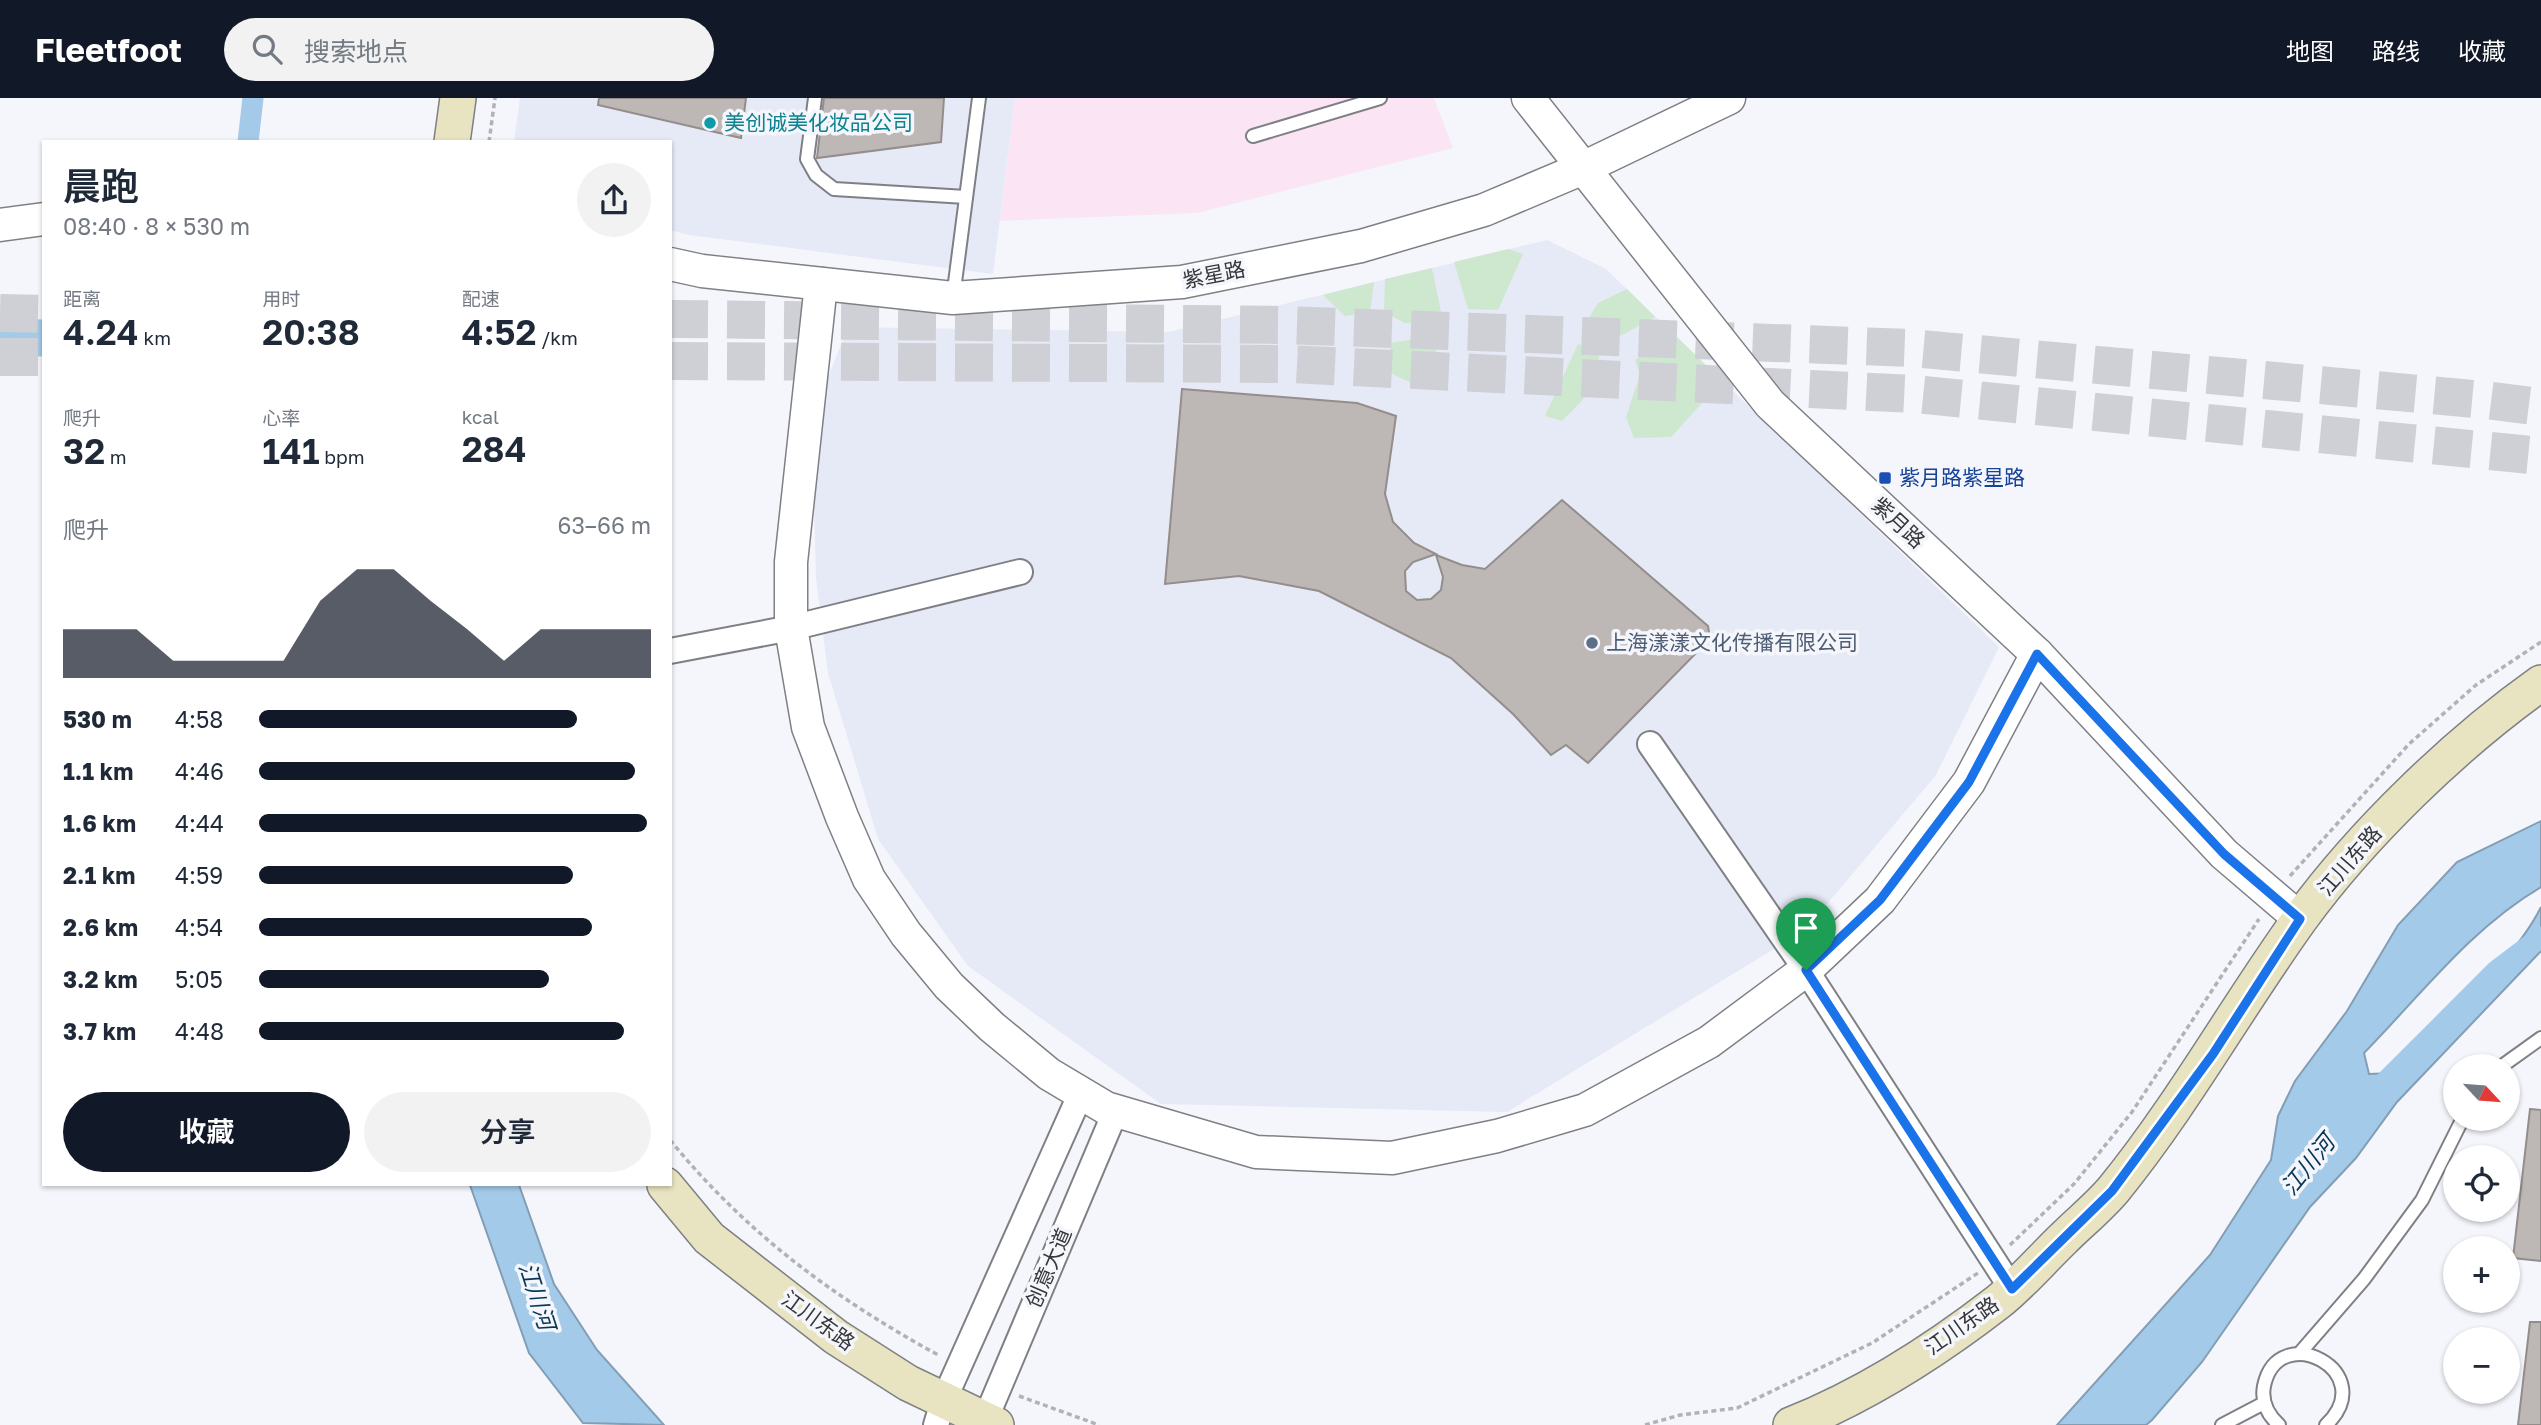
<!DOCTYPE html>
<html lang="zh">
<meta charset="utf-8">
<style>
:root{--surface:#fff;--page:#f2f2f3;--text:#1f2937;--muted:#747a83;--accent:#111827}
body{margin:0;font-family:"Golos Text","Noto Sans SC",sans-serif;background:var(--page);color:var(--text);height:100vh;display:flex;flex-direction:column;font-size:26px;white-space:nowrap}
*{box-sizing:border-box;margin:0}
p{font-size:23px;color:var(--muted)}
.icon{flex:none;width:38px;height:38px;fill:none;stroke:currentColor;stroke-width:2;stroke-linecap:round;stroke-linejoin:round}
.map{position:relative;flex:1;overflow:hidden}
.sheet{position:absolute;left:42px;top:42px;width:630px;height:1046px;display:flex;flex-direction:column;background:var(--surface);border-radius:0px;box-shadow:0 2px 5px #0004}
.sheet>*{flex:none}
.needle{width:46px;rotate:116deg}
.controls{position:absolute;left:2443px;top:956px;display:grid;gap:14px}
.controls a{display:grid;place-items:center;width:77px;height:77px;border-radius:50%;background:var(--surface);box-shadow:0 2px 5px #0004;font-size:35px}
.pin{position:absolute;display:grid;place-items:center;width:60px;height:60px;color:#fff;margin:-72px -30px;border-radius:50% 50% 50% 0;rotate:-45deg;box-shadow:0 0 7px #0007}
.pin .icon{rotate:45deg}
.round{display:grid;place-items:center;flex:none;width:74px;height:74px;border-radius:37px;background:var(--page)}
.overview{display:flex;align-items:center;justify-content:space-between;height:119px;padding:0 21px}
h1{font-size:38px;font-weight:600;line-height:52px}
.figures{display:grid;grid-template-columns:repeat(3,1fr);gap:10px;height:119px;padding:7px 21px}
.figures div{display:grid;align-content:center}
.figures b{font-size:35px;font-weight:600}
.figures small{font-size:19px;font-weight:400}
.figures p{font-size:19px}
.chart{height:196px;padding:14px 21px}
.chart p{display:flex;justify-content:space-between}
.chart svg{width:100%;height:126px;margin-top:7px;fill:var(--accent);opacity:.7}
.primary-button{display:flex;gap:14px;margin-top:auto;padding:14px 21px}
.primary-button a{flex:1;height:80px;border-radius:42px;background:var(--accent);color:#fff;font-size:28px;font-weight:600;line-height:80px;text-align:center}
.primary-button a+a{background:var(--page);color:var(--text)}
ul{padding:0 21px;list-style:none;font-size:23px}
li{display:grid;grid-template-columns:112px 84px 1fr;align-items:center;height:52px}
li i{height:18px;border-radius:9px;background:var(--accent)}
header{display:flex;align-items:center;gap:42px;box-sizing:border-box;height:98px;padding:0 35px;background:var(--accent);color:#fff}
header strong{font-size:33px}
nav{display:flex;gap:38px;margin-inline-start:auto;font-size:24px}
.search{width:490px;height:63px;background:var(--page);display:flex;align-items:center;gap:18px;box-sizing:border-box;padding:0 24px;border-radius:38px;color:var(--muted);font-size:26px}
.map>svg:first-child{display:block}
</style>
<header>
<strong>Fleetfoot</strong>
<div class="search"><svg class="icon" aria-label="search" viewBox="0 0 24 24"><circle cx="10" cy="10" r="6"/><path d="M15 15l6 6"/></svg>搜索地点</div>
<nav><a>地图</a><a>路线</a><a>收藏</a></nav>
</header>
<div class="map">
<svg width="2541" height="1327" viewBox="0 0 2541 1327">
<rect width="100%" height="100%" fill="#f5f6fc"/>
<!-- built -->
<g fill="#e6e9f6">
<path d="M520,0H1015L993,176L689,137L670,132V44H514Z"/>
<path d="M1547,142L1606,171L1999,549L1936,677L1805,832L1507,1014L1161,1006L968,868L878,741L828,575L816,480L814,401L821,297L848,229L1169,234Z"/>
</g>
<!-- industrial -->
<path fill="#fbe5f4" d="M1015,0H1434L1453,50L1197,115L1000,123Z"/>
<!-- green -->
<g fill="#cde8ce">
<path d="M1508,151L1523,156L1498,212L1468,211L1454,164Z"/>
<path d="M1432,170L1443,224L1405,225L1384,214L1385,181Z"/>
<path d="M1374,184L1370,215L1345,218L1323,197Z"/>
<path d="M1627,191L1655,219L1611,243L1584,228L1598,205Z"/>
<path d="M1673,235L1722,283L1671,339L1634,340L1626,319L1640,277L1635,262Z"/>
<path d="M1444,236L1420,289L1390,275V245Z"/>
<path d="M1578,246L1599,255L1597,287L1562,323L1545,318Z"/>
</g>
<!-- water -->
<g fill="#a4cae9" stroke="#839eb4" stroke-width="2">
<path d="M2541,723V789C2471,830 2420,898 2364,955L2369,976L2393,975C2438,930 2514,864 2541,809V853L2397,1004L2356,1060L2310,1109L2202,1264L2152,1322L2146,1327H2057L2210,1157L2271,1062L2278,1018L2295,983L2347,913L2398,827L2457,764Z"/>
<path d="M470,1087H519L554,1186L597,1252L664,1327L583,1325L529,1255Z"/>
</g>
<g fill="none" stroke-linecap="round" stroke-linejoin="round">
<!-- canal -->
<g stroke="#a4cae9" stroke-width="21">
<path d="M248,44L253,0"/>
<path d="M2374,995L2496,873L2541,839"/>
</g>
<!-- river -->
<path stroke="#a4cae9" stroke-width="37" d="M0,239L44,240"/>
</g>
<!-- building -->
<g fill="#bdb7b5" stroke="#938d8b" stroke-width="2">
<path d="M599,0H746L741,40L598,7Z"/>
<path d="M824,0H944L941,44L817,60Z"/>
<path d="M1182,291L1357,305L1396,318L1385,396L1393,424L1414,445L1436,456L1413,464L1405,473L1406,493L1417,502L1431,501L1441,492L1443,479L1436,457L1462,467L1485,471L1562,402L1708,528L1710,541L1588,665L1566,647L1551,657L1513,616L1451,560L1319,493L1239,478L1165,486Z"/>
<path d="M2530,1011L2541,1012V1163L2513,1160Z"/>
<path d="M2530,1224H2541V1327H2518Z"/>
</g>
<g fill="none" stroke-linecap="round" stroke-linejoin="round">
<!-- trunk-tunnel -->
<g stroke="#cfd0d5" stroke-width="38" stroke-dasharray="38 19" stroke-linecap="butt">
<path d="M0,215L44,216"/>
<path d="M670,221L1286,227L1911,250L2485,302L2541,309"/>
<path d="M0,259H44"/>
<path d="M670,263L1289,266L1914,296L2541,358"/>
</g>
<defs>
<g id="service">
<path d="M815,0L807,61L816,77L834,91L966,99"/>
<path d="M1253,38L1380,0"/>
<path d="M953,200L979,0"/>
<path d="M2502,968L2541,940"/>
<path d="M2299,1256L2364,1181L2422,1102L2463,1020"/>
<path d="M2222,1327L2264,1305"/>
<path d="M2279,1327C2268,1317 2261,1304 2264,1288C2278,1220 2382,1274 2326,1327"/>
</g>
<g id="minor">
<path d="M670,553L791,530L1020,474"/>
<path d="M1650,646L1806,872L2012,1191"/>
<path d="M936,1327L943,1304L1081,995"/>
<path d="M983,1327L1116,1012"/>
</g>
<g id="tertiary">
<path d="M1528,0L1770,306L2037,556L2224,756L2300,821"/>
<path d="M0,127L44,121"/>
<path d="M670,166L702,173L953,200L1182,184L1361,148L1484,112L1581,71L1729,0"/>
<path d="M821,186L791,464V530L808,629L842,719L869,781L906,836L949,888L992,929L1049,976L1106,1010L1256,1054L1392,1060L1497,1038L1585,1012L1709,944L1806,872L1880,802L1969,684L2037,556"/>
</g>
<g id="secondary">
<path d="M452,44L458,0"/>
<path d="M665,1087L709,1140L836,1239L908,1285L996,1327"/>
<path d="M1791,1327C1864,1298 1936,1252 1998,1204C2022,1185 2042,1161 2064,1140C2080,1124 2099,1109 2114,1091C2183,1006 2236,910 2300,821C2362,736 2455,646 2541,585"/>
</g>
</defs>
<!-- service casing -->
<use href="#service" stroke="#7f8085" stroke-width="16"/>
<!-- minor casing -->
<use href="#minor" stroke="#7f8085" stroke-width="28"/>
<!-- tertiary casing -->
<use href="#tertiary" stroke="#7f8085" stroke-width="35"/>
<!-- secondary casing -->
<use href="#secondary" stroke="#7f8085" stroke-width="38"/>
<!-- path -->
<g stroke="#b1b2b6" stroke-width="3.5" stroke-dasharray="5 3.5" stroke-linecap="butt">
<path d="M489,44L495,0"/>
<path d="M2290,778L2409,646L2476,587L2541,544"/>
<path d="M670,1042C747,1136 834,1200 940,1258"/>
<path d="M2010,1147L2074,1086L2132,1014L2259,821"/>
<path d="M1019,1298L1099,1327"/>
<path d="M1645,1327L1680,1317L1737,1310L1872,1245L1978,1175"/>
</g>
<!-- service -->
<use href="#service" stroke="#fff" stroke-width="12"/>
<!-- minor -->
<use href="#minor" stroke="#fff" stroke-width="24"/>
<!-- tertiary -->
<use href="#tertiary" stroke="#fff" stroke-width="32"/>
<!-- secondary -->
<use href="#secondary" stroke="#e8e4c1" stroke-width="35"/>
</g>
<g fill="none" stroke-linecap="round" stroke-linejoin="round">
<defs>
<path id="route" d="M2037,556L2224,756L2300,821L2213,956L2112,1093L2012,1191L1806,872L1880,802L1969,684Z"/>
</defs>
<!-- route casing -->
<use href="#route" stroke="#fff" stroke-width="14"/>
<!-- route -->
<use href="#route" stroke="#1a73e8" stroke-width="9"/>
</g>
<!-- markers -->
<circle fill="#0f9aa8" stroke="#f5f6fc" stroke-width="2.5" cx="710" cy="25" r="7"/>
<rect fill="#1a4fb4" stroke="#f5f6fc" stroke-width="2.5" x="1878" y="373" width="14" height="14" rx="3.5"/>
<circle fill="#5c6f8a" stroke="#f5f6fc" stroke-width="2.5" cx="1592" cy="545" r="7"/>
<g text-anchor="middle" stroke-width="7" stroke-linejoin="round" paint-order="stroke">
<!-- culture labels -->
<g font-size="21" fill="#0d838f" stroke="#f5f6fc" text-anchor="start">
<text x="724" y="32">美创诚美化妆品公司</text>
</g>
<!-- street labels -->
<g font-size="21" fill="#363739" stroke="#f5f6fc">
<text transform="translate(1214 177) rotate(-11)" y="7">紫星路</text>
<text transform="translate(1898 425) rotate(43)" y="7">紫月路</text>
<text transform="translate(2350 763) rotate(-49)" y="7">江川东路</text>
<text transform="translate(1049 1170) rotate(-67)" y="7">创意大道</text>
<text transform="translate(818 1223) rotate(36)" y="7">江川东路</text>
<text transform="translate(1962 1228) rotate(-35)" y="7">江川东路</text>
</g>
<!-- transit labels -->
<g font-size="21" fill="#164399" stroke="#f5f6fc" text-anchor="start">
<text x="1899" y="387">紫月路紫星路</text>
</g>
<!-- service labels -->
<g font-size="21" fill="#4e5e75" stroke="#f5f6fc" text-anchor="start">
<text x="1606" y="552">上海漾漾文化传播有限公司</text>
</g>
<!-- water labels -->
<g font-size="23" font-style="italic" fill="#063654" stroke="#f5f6fc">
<text transform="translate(2308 1067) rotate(-51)" y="8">江川河</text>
<text transform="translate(537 1198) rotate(72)" y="8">江川河</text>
</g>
</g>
</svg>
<div class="controls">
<a><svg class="needle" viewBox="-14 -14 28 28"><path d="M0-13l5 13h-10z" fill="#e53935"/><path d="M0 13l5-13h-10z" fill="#747a83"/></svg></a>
<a><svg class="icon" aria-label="locate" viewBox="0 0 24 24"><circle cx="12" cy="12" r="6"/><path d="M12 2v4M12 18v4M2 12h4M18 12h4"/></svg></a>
<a>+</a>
<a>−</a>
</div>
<div class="pin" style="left:1806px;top:872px;background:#1e9e55"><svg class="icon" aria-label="arrive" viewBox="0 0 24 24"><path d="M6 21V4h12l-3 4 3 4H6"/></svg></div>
<section class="sheet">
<div class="overview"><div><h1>晨跑</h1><p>08:40 · 8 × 530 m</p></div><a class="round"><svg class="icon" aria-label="share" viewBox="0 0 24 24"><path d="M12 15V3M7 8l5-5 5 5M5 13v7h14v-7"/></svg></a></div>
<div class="figures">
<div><p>距离</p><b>4.24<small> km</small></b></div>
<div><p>用时</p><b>20:38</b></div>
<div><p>配速</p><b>4:52<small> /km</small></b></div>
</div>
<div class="figures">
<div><p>爬升</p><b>32<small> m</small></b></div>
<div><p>心率</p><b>141<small> bpm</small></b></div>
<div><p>kcal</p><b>284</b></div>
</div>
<div class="chart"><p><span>爬升</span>63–66 m</p>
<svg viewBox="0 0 160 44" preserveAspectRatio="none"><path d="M0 44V27L10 27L20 27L30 38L40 38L50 38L60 38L70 17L80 6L90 6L100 17L110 27L120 38L130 27L140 27L150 27L160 27V44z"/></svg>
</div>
<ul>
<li><b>530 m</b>4:58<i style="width:81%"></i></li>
<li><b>1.1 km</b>4:46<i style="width:96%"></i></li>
<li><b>1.6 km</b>4:44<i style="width:99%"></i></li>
<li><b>2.1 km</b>4:59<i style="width:80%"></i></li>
<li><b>2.6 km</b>4:54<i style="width:85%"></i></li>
<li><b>3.2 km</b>5:05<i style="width:74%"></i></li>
<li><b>3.7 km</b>4:48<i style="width:93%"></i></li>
</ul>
<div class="primary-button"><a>收藏</a><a>分享</a></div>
</section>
</div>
